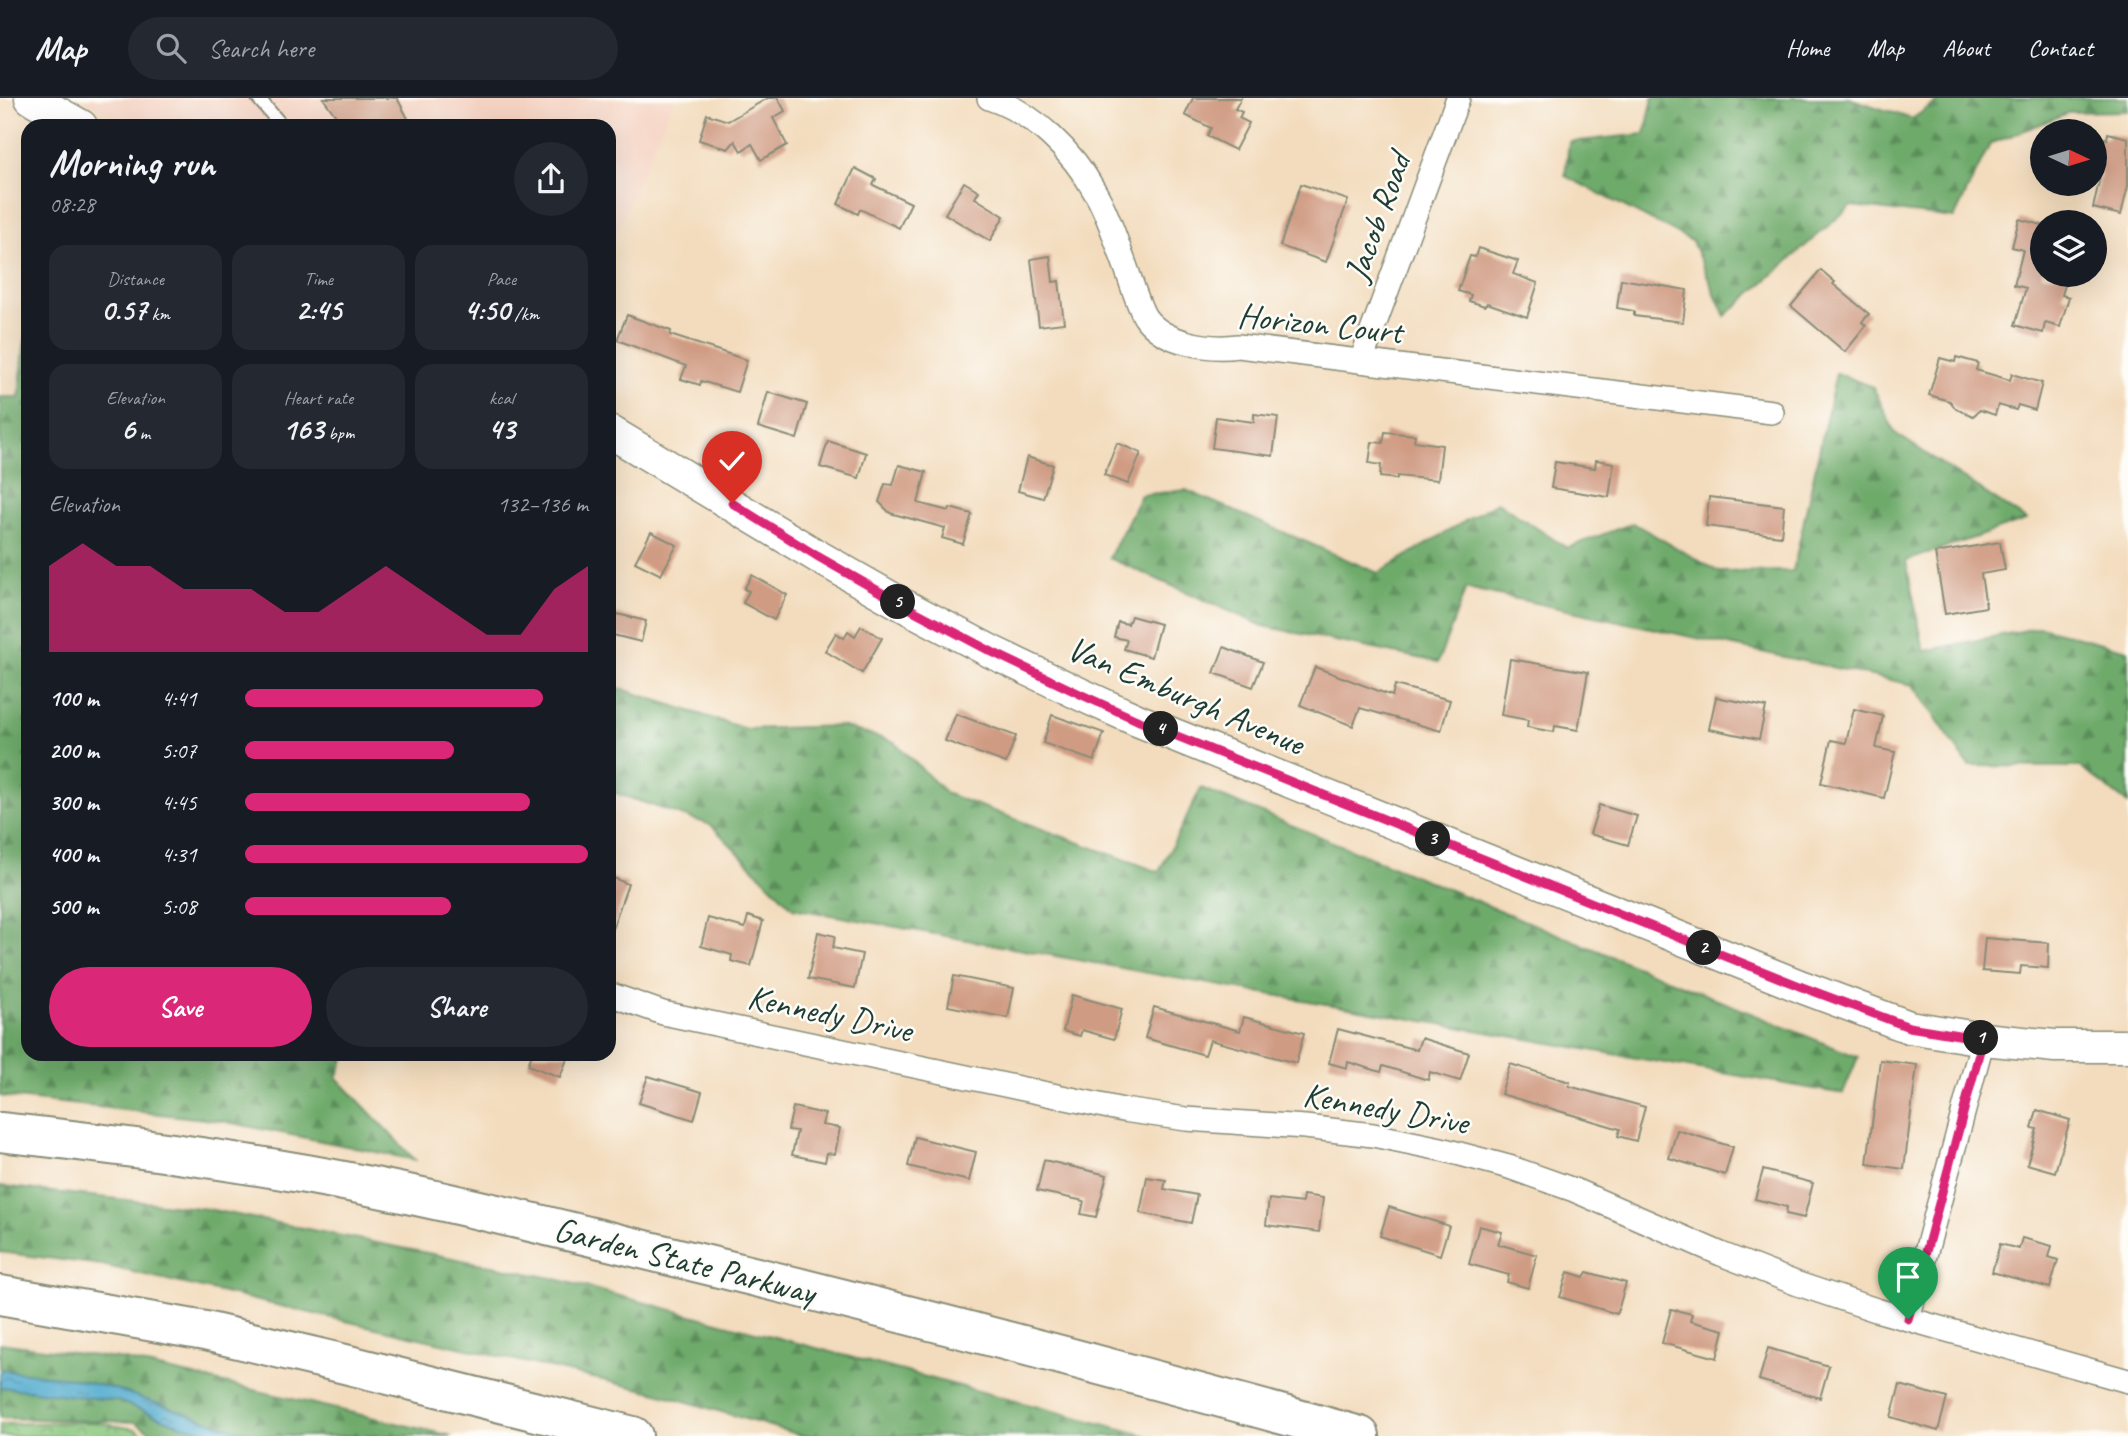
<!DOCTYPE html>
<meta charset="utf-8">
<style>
:root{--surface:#171b24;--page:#242831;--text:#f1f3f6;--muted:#9ea1a6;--line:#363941;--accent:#db2777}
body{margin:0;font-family:Caveat,sans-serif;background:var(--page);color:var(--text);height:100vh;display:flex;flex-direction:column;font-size:26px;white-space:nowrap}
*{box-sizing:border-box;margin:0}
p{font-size:23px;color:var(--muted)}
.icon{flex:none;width:38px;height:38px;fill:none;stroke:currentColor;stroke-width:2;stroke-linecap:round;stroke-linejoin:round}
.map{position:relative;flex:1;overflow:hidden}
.drawer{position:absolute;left:21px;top:21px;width:595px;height:942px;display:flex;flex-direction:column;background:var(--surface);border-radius:21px;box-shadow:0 7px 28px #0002}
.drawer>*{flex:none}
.needle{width:46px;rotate:94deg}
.controls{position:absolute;left:2030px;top:21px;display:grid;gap:14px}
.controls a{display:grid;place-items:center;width:77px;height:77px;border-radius:50%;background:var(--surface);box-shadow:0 7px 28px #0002;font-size:35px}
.pin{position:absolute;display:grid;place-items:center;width:60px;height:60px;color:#fff;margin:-72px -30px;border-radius:50% 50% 50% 0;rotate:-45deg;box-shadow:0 0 7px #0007}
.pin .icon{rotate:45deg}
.km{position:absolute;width:35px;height:35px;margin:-18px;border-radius:50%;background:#222;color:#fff;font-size:19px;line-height:35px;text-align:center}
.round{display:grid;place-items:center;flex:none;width:74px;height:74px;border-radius:37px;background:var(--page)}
.head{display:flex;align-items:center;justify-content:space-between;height:119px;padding:0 28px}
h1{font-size:38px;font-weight:800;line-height:52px}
.figures{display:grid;grid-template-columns:repeat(3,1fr);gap:10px;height:119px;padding:7px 28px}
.figures div{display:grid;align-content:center;border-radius:18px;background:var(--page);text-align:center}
.figures b{font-size:30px;font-weight:800}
.figures small{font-size:19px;font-weight:400}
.figures p{font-size:19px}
.chart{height:196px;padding:14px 28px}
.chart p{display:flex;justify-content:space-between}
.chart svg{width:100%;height:126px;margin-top:7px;fill:var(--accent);opacity:.7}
.cta{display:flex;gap:14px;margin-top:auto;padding:14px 28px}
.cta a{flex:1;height:80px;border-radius:42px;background:var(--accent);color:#fff;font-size:28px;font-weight:800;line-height:80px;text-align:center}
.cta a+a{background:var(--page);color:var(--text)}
ul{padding:0 28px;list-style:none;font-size:23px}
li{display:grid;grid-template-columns:112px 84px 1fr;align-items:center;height:52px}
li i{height:18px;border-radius:9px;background:var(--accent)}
header{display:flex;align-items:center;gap:42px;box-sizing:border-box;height:98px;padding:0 35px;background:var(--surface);border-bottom:2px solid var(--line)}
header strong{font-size:33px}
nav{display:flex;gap:38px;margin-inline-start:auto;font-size:24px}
.search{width:490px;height:63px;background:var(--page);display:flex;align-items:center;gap:18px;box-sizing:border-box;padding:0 24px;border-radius:38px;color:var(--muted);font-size:26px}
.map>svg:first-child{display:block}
</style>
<header>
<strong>Map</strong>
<div class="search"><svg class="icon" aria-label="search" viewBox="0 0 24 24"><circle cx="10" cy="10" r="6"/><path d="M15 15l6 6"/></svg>Search here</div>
<nav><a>Home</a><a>Map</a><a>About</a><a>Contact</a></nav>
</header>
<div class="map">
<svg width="2128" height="1338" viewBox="0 0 2128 1338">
<defs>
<pattern id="forest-firs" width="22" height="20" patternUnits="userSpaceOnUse" patternTransform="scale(1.75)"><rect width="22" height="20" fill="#6eaa6b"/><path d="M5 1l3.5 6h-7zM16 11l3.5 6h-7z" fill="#5a8c59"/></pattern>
<pattern id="park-crowns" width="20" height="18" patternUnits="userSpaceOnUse" patternTransform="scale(1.75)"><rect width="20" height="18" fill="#88c57b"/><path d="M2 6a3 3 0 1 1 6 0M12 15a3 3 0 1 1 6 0" fill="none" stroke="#6fa166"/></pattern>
<pattern id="water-ripples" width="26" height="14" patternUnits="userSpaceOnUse" patternTransform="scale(1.75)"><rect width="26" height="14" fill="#50aace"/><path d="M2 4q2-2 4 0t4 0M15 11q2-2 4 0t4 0" fill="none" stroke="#428ca8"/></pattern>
</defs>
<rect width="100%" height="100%" fill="#fdfcf7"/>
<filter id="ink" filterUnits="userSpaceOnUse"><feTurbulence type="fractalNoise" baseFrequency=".0143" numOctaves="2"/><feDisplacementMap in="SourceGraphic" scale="14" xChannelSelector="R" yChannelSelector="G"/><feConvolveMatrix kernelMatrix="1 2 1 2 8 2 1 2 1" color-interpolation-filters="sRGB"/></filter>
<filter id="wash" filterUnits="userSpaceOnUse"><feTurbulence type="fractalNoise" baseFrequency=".00686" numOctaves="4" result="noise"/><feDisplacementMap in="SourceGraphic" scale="28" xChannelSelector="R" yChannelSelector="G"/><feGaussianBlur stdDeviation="1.57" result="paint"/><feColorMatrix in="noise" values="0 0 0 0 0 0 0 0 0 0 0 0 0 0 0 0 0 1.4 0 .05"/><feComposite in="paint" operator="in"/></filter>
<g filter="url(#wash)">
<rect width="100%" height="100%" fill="#f3dcbd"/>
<!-- built -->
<path fill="#f5d3c2" d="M82,0H675L609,151V28H130Z"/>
<!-- forest -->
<g fill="url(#forest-firs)" stroke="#467450" stroke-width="2">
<path d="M1653,0H1849L1912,21L1942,0H2128V13L2070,14L1990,46L1954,120L1851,108L1725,218L1692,143L1565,78L1569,44L1645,36Z"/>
<path d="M28,233V956H346L337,980L415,1062L222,1023L0,998V299H19L24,249Z"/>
<path d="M1836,275L1873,289L1895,335L2026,422L1906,463L1924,553L2041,529L2128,552V706L2080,669L1969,668L1913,587L1466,490L1438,564L1263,528L1109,460L1141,397L1186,392L1378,475L1497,404L1567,450L1633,425L1719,474L1793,473Z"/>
<path d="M609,587L746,631L841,628L894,644L947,696L1159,774L1201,690L1858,959L1843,996L1170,879L793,810L711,727L609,693Z"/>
<path d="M0,1088L208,1111L552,1180L1148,1338H803L654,1294L102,1167L0,1154Z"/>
<path d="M0,1245L125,1262L452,1338H157L135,1324L0,1320Z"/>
</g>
<!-- park -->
<path fill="url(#park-crowns)" stroke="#548158" stroke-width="2" d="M93,1324L135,1331L147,1338H0V1326Z"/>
<!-- water -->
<path fill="url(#water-ripples)" stroke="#387481" stroke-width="2" d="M0,1272L70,1280L115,1291L224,1328L265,1338H227L177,1326L118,1303L0,1289Z"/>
<g id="blocks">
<!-- building -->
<g fill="#d09b83">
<path d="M323,0H397L412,28H343Z"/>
<path d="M768,0H778L785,13L773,20L787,47L761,62L752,46L741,53L735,43L728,51L699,42L707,16L728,23Z"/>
<path d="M1193,0H1241L1235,11L1242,14L1239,20L1249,25L1235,52L1207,38L1211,30L1185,17Z"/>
<path d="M2108,35L2128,40V88L2121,117L2093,110L2101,75L2095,73V38L2107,41Z"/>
<path d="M855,70L876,81L873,87L911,105L899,130L860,111L858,116L838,106Z"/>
<path d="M964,84L979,93L975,100L1004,118L990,143L945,116Z"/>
<path d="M1301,86L1348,102L1326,164L1280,148Z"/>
<path d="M2019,121L2042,127V177H2068L2062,197L2069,199L2060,229L2045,225L2043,235L2015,227L2026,190L2014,187L2023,152L2012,149Z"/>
<path d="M1478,150L1518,163L1513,176L1538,185L1527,219L1487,205L1485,208L1469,203L1471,197L1458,193L1470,158L1475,159Z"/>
<path d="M1050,158L1053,184L1059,183L1064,225L1039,228L1031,161Z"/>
<path d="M1821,172L1835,184L1833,186L1869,216L1862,224L1866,228L1845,254L1791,208Z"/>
<path d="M1621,181L1687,192L1683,224L1634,218V213L1617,210Z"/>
<path d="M627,217L671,233L670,237L747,262L737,294L701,283L700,287L681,281L686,268L617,242Z"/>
<path d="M1956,259L1978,265L1976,272L2010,282L2012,276L2042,285L2035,312L2018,307L2016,312L1998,307L1995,317L1980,312L1973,318L1956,311L1950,303L1929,297L1940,260L1955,264Z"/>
<path d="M768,294L807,306L797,341L758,329Z"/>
<path d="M1254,316L1278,319L1273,358L1212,350L1216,319L1254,324Z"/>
<path d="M1385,334L1415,337L1414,343L1442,347L1438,382L1397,378V381L1380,379L1381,367L1369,365L1372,344L1383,345Z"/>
<path d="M828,343L866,355L859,380L820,369Z"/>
<path d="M1117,345L1141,355L1128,386L1104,377Z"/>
<path d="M1027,359L1053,367L1043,400L1018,393Z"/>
<path d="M1596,362L1614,365L1609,399L1551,390L1555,364L1595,370Z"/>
<path d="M899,367L926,374L918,405L949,413L950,410L972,416L963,446L942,440L945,430L890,415L879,404L885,386L893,387Z"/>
<path d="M1709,399L1784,408L1781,438L1706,428Z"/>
<path d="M651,434L677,447L661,477L635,464Z"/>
<path d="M2000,444L2005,472L1981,476L1986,509L1945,516L1935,455Z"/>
<path d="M752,477L787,497L774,522L743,505L749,493L744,491Z"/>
<path d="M609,514L646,523L641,544L609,536Z"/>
<path d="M1131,518L1160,526L1151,559L1124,551L1127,542L1114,539L1118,524L1128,526Z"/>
<path d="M861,528L882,540L862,575L825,553L836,535L844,540L848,533L855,538Z"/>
<path d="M1224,549L1263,564L1253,589L1214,575Z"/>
<path d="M1510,561L1588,574L1578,632L1555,628L1554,634L1527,629L1528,622L1501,617Z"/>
<path d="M1315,569L1392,598L1395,587L1450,602L1441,633L1360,610L1353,628L1300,607Z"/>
<path d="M1716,599L1766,609L1759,641L1709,631Z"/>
<path d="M1854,611L1883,618L1876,650L1895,654L1884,700L1821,685L1831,642L1846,645Z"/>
<path d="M956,616L1016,638L1006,665L945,643Z"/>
<path d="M1052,617L1104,635L1094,663L1043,645Z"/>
<path d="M1599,707L1637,718L1628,747L1590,736Z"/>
<path d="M609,778L628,786L611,834L609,833Z"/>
<path d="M748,818L763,823L751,868L731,863L732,857L701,848L708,820L745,830Z"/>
<path d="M818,834L835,838L833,850L862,856L855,890L808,881Z"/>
<path d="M1985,840L2049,845L2048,870L2021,868L2020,876L1982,873Z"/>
<path d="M954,878L1014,890L1008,920L948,908Z"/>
<path d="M1072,897L1122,911L1114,941L1082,932L1080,938L1063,933Z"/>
<path d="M1154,909L1240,933L1244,919L1304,935L1296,965L1210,942L1205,957L1145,940Z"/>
<path d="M1338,931L1417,952L1421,940L1469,955L1460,983L1430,974L1428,982L1383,968L1381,974L1348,964L1347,970L1329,965Z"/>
<path d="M532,956H569L560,979L528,967Z"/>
<path d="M1880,962L1917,967L1904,1071L1867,1066Z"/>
<path d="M1510,966L1570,984L1569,988L1645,1009L1636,1043L1618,1038L1620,1031L1501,996Z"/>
<path d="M648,978L702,994L694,1022L639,1005Z"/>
<path d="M793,1009L825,1016L822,1027L840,1030L835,1056L827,1055L825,1064L792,1057L797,1033L788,1032Z"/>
<path d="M2037,1012L2070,1022L2055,1074L2027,1066L2037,1031L2032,1030Z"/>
<path d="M1677,1032L1733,1049L1725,1077L1669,1060Z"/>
<path d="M915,1039L976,1054L969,1083L908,1068Z"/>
<path d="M1044,1062L1107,1077L1096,1119L1081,1116L1084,1103L1037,1093Z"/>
<path d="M1763,1072L1813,1085L1804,1120L1786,1116L1787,1109L1755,1101Z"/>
<path d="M1147,1079L1166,1082L1164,1091L1197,1097L1191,1125L1140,1115Z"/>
<path d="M1303,1097L1323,1100L1319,1134L1266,1127L1269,1101L1302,1105Z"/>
<path d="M1389,1109L1449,1128L1440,1157L1380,1138Z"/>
<path d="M1479,1128L1502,1134L1498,1146L1537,1157L1528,1190L1507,1184L1509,1177L1469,1166Z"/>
<path d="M2022,1140L2052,1148L2049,1159L2058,1162L2050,1190L1992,1174L2000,1146L2019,1151Z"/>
<path d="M1568,1174L1584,1179L1587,1174L1626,1185L1617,1216L1560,1199Z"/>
<path d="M1671,1211L1692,1216L1690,1223L1724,1232L1717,1260L1662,1245Z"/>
<path d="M1768,1250L1829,1268L1820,1300L1759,1282Z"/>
<path d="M1900,1287L1947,1300L1938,1333L1891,1319Z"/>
</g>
</g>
</g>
<g filter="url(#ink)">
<use href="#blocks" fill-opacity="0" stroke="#898c78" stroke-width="2"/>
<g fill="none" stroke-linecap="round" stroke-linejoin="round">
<defs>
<path id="lane" d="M258,0L282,28"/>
<g id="street">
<path d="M989,0C1034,15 1073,54 1095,94C1108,115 1115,141 1124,164C1129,177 1138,208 1145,219C1163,245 1209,252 1238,248L1772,314"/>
<path d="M1361,263L1458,0"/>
<path d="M609,896L663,915L1123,1012L1186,1021L1305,1029L1373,1037L1441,1051L1509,1069L1574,1092L1721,1156L1798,1186L1876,1212L2128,1283"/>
<path d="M1908,1221L1983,941"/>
</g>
<g id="secondary">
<path d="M31,0L81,28"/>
<path d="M609,333L817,458L903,507L992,554L1082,597L1137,622L1802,889L1909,929L1983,941L2055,948H2128"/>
</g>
<g id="highway">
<path d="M0,1034C102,1045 204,1058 306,1076C436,1099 566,1133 695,1164C918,1218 1139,1277 1360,1338"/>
<path d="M0,1197L205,1233L345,1266L633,1338"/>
</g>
</defs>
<!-- lane casing -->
<use href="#lane" stroke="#898c78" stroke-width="16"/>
<!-- street casing -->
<use href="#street" stroke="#898c78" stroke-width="26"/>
<!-- secondary casing -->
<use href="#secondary" stroke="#898c78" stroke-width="35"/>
<!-- highway casing -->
<use href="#highway" stroke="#898c78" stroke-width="42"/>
<!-- lane -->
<use href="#lane" stroke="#fff" stroke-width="12"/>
<!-- street -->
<use href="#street" stroke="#fff" stroke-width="23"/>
<!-- secondary -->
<use href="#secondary" stroke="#fff" stroke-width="32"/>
<!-- highway -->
<use href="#highway" stroke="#fff" stroke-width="38"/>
</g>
</g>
<g fill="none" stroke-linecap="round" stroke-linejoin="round" filter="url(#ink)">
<defs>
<path id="route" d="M732,405L817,458L903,507L992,554L1082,597L1137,622L1802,889L1909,929L1983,941L1908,1221"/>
</defs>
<!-- route casing -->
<use href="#route" stroke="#fff" stroke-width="14"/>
<!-- route -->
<use href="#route" stroke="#db2777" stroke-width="9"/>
</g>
<g text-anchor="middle" stroke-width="5" stroke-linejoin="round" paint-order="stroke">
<!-- street labels -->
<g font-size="35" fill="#1f3d34" stroke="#fdfcf7">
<text transform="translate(1377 119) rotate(-70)" y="12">Jacob Road</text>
<text transform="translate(1320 225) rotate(6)" y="12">Horizon Court</text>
<text transform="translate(1186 597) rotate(23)" y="12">Van Emburgh Avenue</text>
<text transform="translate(830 915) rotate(12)" y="12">Kennedy Drive</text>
<text transform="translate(1386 1010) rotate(10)" y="12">Kennedy Drive</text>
<text transform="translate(685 1162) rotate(14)" y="12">Garden State Parkway</text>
</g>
</g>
</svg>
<div class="controls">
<a><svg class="needle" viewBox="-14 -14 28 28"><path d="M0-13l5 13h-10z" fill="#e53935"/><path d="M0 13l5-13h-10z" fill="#9ea1a6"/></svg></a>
<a><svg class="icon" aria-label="layers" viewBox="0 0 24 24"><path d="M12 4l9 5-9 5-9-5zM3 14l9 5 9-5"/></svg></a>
</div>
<div class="pin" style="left:1908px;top:1221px;background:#1e9e55"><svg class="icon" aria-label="arrive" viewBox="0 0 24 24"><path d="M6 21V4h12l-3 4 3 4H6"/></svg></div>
<div class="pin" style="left:732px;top:405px;background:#d93025"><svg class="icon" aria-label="check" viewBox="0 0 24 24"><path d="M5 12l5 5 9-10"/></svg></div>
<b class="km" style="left:1981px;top:940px">1</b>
<b class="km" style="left:1704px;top:850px">2</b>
<b class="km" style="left:1433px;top:741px">3</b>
<b class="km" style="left:1161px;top:631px">4</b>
<b class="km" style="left:898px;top:504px">5</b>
<section class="drawer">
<div class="head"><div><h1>Morning run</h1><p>08:28</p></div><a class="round"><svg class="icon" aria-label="share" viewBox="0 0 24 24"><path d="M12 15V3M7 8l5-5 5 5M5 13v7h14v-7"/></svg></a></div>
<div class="figures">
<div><p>Distance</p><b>0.57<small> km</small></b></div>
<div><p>Time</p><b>2:45</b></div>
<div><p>Pace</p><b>4:50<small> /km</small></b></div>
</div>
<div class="figures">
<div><p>Elevation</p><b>6<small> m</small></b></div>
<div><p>Heart rate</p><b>163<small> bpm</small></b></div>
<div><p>kcal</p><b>43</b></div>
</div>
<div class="chart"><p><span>Elevation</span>132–136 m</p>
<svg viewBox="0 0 160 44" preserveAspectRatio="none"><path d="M0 44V14L10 6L20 14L30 14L40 22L50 22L60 22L70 30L80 30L90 22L100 14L110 22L120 30L130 38L140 38L150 22L160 14V44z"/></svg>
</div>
<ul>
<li><b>100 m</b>4:41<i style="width:87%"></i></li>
<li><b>200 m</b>5:07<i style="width:61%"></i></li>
<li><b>300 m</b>4:45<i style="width:83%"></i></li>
<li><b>400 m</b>4:31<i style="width:100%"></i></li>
<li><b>500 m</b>5:08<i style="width:60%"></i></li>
</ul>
<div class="cta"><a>Save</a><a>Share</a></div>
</section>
</div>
